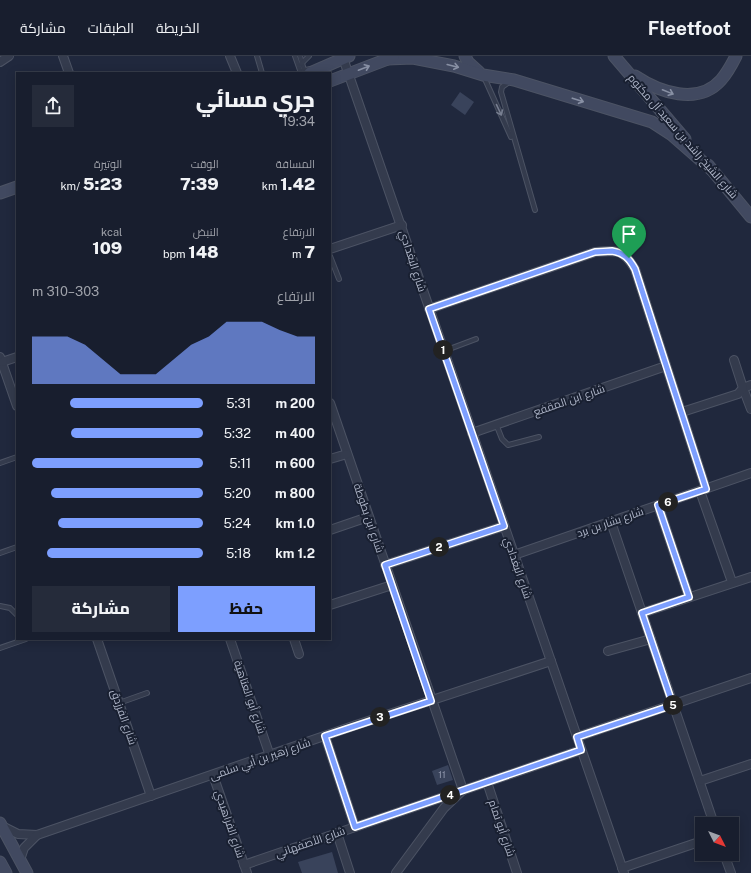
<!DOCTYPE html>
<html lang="ar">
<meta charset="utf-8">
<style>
:root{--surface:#181e2e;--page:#252b3a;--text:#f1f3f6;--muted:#9fa2aa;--line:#363c4a;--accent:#7d9fff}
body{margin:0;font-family:"Public Sans",Cairo,sans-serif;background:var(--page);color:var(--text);direction:rtl;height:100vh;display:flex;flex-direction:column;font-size:15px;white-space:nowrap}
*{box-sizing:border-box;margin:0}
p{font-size:13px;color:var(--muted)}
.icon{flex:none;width:22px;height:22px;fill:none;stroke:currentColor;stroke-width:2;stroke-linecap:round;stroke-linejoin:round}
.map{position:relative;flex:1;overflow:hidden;direction:ltr}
.panel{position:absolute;left:16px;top:16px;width:315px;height:568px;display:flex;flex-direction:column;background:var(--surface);border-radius:0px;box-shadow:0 2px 10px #0003,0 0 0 1px var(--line);direction:rtl}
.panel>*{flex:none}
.needle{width:26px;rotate:132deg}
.tools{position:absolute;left:695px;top:761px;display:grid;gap:8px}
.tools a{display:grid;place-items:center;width:44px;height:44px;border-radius:0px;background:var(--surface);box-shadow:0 2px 10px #0003,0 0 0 1px var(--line);font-size:20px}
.pin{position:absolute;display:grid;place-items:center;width:34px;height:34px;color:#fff;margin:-41px -17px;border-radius:50% 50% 50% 0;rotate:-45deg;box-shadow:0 0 4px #0007}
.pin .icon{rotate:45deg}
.km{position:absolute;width:20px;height:20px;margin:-10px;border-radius:50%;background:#222;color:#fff;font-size:11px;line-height:20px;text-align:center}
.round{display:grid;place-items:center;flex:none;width:42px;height:42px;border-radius:0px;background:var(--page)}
.head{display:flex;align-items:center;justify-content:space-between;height:68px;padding:0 16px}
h1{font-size:22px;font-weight:800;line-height:30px}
.metrics{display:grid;grid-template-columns:repeat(3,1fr);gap:6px;height:68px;padding:4px 16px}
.metrics div{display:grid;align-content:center}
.metrics b{font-size:17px;font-weight:800}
.metrics small{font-size:11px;font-weight:400}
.metrics p{font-size:11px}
.chart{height:112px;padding:8px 16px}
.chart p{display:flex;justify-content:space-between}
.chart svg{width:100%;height:72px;margin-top:4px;fill:var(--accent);opacity:.7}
.button{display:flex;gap:8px;margin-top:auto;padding:8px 16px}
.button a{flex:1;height:46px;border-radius:0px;background:var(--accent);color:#111;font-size:16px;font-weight:800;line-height:46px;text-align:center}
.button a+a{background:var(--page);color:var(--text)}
ul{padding:0 16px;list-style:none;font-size:13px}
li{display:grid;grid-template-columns:64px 48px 1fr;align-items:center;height:30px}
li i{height:10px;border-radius:5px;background:var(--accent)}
header{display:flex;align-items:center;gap:24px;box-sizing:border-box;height:56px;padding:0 20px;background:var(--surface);border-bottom:1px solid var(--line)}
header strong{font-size:19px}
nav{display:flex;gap:22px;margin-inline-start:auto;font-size:14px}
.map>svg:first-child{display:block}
</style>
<header>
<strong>Fleetfoot</strong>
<nav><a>الخريطة</a><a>الطبقات</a><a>مشاركة</a></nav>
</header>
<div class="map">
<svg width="751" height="817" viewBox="0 0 751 817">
<rect width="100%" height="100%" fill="#20283d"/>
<!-- building -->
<g fill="#39435b">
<path d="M460,36L474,46L465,59L451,49Z"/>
<path d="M448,709L453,724L437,729L432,715Z"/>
<path d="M332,796L338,817H302L298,806Z"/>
</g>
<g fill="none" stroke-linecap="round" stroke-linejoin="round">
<defs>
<g id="lane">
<path d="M257,0L262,17"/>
<path d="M295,0L301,17"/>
<path d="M300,0L304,14L312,13"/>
<path d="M301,8L309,0"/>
<path d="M484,21L511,81"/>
<path d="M509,26L502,31L501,36L535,154"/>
<path d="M330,200L339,223"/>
<path d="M444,295L476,283"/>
<path d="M496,368L502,383L508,389L539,381"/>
<path d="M0,407L17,401"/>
<path d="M0,497L17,491"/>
<path d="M0,550L10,552L17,559"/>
<path d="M0,592L26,583"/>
<path d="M119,647L147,637"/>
</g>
<g id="street">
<path d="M63,0L69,17"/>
<path d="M230,0L237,17"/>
<path d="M343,2L624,817"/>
<path d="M0,6L9,0"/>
<path d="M330,193L402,169"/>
<path d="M429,253L595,196C617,194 623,193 635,213L706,433"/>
<path d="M0,301L17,350"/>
<path d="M2,306L17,301"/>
<path d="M751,329L743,332L751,353"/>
<path d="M330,347L463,734L444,752L396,817"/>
<path d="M682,356L738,338L743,332L734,304"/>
<path d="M472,377L666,310"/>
<path d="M330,403L347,398"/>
<path d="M700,435L732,526"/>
<path d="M658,449L689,541"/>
<path d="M611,466L714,768"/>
<path d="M330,474L368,461"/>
<path d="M514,499L751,417"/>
<path d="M385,509L504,470"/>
<path d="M330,549L392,529"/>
<path d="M642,557L751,521"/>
<path d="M97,583L151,740"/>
<path d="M230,583L270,700"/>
<path d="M294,583L299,598"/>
<path d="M608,595L651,583"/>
<path d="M325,680L355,771"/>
<path d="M577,681L751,622"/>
<path d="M213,719L247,817"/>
<path d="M700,725L751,708"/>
<path d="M487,726L517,817"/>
<path d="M2,770L18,778L37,779L356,669L551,605"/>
<path d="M337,777L350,817"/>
<path d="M724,798L731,817"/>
<path d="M20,804L24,792L37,779"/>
<path d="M244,809L581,694"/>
<path d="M622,812L702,785"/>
</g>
<g id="secondary">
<path d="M465,0L468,6L479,16"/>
<path d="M614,0L685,83"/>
<path d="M387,3L413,2L454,10L483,19L514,24L652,66L672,79L712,114"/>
<path d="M310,17L349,0"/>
<path d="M635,20C659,36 698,50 721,24C727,17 732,8 736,0"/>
<path d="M330,25L393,1"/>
<path d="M708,109L751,161"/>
<path d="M0,137L17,131"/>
<path d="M0,767L27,817"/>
<path d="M0,806L6,817"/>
</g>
</defs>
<!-- lane casing -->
<use href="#lane" stroke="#4c5364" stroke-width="6"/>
<!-- street casing -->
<use href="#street" stroke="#4c5364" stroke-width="10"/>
<!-- secondary casing -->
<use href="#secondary" stroke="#4c5364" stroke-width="13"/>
<!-- lane -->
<use href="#lane" stroke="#343b4d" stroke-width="4"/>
<!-- street -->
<use href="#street" stroke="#343b4d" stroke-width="8"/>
<!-- secondary -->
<use href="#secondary" stroke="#414960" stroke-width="11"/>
</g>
<!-- one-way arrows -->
<defs><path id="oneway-shaft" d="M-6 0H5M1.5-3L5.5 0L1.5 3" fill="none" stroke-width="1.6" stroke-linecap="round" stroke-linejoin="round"/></defs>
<g stroke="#8890a4">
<use href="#oneway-shaft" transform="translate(453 10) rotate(14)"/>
<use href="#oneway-shaft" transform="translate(364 12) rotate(-21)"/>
<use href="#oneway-shaft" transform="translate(668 36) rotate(22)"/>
<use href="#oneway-shaft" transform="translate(578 44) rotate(18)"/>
</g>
<use stroke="#787f91" href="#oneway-shaft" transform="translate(499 54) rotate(65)"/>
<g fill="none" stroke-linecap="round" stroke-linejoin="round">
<defs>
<path id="route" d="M612,195C624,197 629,202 635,213L706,433L658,449L689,541L642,557L673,649L577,681L581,694L355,771L325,680L431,645L385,509L504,470L429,253L595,196Z"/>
</defs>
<!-- route casing -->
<use href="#route" stroke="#fff" stroke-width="8"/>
<!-- route -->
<use href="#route" stroke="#7d9fff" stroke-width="5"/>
</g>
<g text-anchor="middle" stroke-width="4" stroke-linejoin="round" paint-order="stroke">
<!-- number labels -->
<g font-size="9" fill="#9299ae">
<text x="442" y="722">11</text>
</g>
<!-- street labels -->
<g font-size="11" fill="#afb6c9" stroke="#192031">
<text transform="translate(683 80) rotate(49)" y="4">شارع الشيخ راشد بن سعيد آل مكتوم</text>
<text transform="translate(413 205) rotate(72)" y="4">شارع البغدادي</text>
<text transform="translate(569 344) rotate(-19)" y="4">شارع ابن المقفع</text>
<text transform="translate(369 462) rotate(71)" y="4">شارع ابن بطوطة</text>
<text transform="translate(610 466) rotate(-19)" y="4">شارع بشار بن برد</text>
<text transform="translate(518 512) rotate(71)" y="4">شارع البغدادي</text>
<text transform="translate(250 641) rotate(71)" y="4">شارع أبو العتاهية</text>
<text transform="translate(124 661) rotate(71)" y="4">شارع الفرزدق</text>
<text transform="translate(260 703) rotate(-19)" y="4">شارع زهير بن أبي سلمى</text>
<text transform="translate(230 768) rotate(71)" y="4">شارع الفراهيدي</text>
<text transform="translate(502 772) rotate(71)" y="4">شارع أبو تمام</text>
<text transform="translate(310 786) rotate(-19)" y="4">شارع الأصفهاني</text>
</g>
</g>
</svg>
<div class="tools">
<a><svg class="needle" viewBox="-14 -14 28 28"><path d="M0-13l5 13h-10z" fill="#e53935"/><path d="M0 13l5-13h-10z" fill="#9fa2aa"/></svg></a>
</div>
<div class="pin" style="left:629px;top:202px;background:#1e9e55"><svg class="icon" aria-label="arrive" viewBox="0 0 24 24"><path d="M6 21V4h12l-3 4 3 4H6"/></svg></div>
<b class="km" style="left:443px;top:294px">1</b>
<b class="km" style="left:439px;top:491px">2</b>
<b class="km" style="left:380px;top:661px">3</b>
<b class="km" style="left:450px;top:739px">4</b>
<b class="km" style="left:673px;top:649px">5</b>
<b class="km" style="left:668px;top:446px">6</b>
<section class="panel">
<div class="head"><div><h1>جري مسائي</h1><p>19:34</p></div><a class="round"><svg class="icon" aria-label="share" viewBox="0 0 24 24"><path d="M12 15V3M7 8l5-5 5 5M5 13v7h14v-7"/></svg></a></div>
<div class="metrics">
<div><p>المسافة</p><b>1.42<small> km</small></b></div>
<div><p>الوقت</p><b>7:39</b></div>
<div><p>الوتيرة</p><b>5:23<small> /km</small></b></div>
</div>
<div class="metrics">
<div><p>الارتفاع</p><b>7<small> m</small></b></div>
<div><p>النبض</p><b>148<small> bpm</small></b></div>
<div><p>kcal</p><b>109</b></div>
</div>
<div class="chart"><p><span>الارتفاع</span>303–310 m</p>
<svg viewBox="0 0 160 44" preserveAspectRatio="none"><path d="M0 44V15L10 15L20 15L30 20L40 29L50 38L60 38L70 38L80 29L90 20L100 15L110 6L120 6L130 6L140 11L150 15L160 15V44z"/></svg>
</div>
<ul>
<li><b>200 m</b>5:31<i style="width:78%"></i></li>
<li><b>400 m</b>5:32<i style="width:77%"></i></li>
<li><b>600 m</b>5:11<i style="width:100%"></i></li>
<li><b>800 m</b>5:20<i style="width:89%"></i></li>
<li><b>1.0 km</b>5:24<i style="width:85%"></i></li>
<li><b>1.2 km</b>5:18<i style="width:91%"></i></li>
</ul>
<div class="button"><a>حفظ</a><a>مشاركة</a></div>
</section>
</div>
